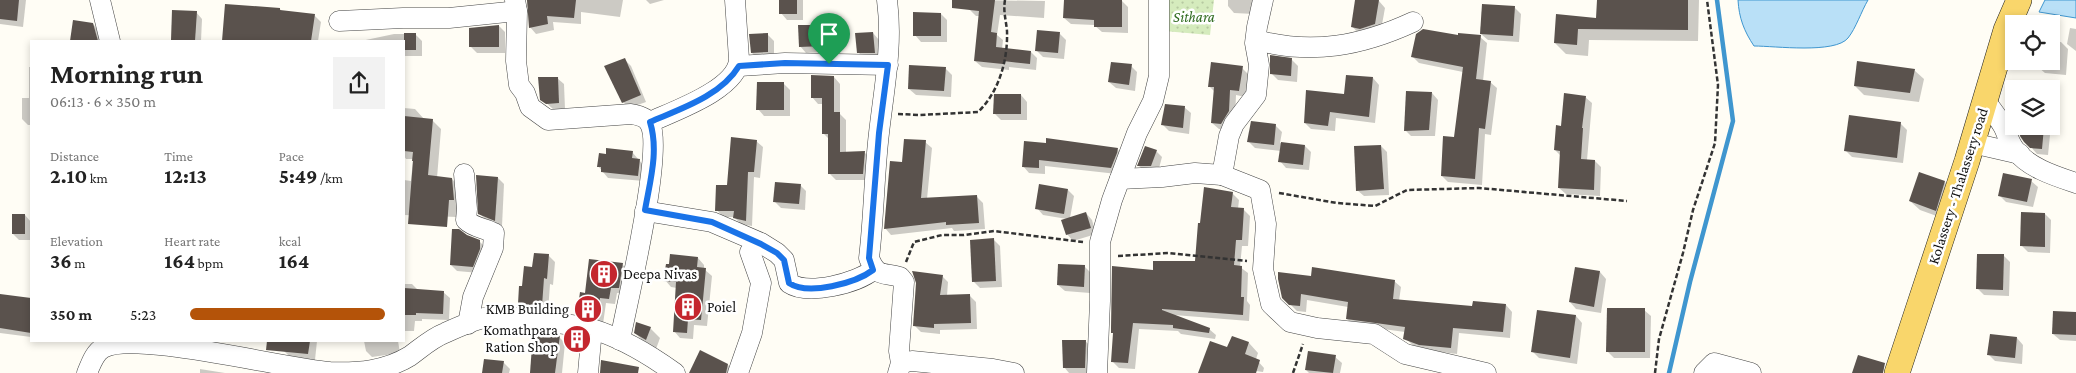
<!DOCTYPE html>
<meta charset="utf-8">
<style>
:root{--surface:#fff;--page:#f2f2f2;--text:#222;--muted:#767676;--accent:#b45309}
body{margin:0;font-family:"Crimson Pro",serif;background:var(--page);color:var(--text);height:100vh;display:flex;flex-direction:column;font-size:19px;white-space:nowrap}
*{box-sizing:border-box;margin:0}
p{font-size:16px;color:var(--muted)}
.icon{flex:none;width:28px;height:28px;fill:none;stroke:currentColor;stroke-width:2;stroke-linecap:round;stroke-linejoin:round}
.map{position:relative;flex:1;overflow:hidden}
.panel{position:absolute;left:30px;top:40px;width:375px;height:302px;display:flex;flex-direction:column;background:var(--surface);border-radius:0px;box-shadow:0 2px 8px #0003}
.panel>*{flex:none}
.tools{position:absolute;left:2005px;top:15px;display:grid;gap:10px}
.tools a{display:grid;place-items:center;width:55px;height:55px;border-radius:0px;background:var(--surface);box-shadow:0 2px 8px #0003;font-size:25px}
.pin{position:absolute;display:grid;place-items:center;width:42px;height:42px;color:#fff;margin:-51px -21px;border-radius:50% 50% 50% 0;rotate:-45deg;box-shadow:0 0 5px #0007}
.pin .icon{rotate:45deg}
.round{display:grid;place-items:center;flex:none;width:52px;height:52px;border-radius:0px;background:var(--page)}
.summary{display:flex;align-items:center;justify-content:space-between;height:85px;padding:0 20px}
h1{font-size:28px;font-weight:700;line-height:38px}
.figures{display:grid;grid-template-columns:repeat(3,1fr);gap:8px;height:85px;padding:5px 20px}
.figures div{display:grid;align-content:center}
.figures b{font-size:21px;font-weight:700}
.figures small{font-size:14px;font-weight:400}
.figures p{font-size:14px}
ul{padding:0 20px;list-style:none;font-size:16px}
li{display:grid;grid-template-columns:80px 60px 1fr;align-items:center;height:38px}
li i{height:12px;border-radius:6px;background:var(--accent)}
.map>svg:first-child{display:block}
</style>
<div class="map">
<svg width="2076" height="373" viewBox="0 0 2076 373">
<defs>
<pattern id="green-dots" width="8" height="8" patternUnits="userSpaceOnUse" patternTransform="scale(1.25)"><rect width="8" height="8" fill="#d5ebbd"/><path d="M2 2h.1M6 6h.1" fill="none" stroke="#b6c8a1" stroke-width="1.8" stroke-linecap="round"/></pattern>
</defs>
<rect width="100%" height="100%" fill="#fffdf5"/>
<!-- green -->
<path fill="url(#green-dots)" d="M1167,0H1214L1210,35L1164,31Z"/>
<!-- water -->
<g fill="#b9e0f7" stroke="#3f96cf">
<path d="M1738,0H1868C1861,12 1856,28 1848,38C1835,54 1775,46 1754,46C1744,31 1739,18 1738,0Z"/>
<path d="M2045,0H2076V18L2039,12Z"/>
</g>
<!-- shadow -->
<g fill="#0003">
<path d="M0,0H26L23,27L0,24Z"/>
<path d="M528,0H623L620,17L581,12V24L553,22L554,30L536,34L530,27Z"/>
<path d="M646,0H664L650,4Z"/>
<path d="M781,0H803V20H787L781,13Z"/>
<path d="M970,0L1045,1L1044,18L1000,15L997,35L1003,40L1002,49L1031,52L1037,58L1036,70L1009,67V70L982,67L975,61L979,16H976L969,9Z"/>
<path d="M1065,0L1122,1L1128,7V33L1102,32L1094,25L1071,24L1064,18Z"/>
<path d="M1228,0H1255L1254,14L1234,13L1228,6Z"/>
<path d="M1356,0L1379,1L1385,8L1381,30L1358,33L1352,26Z"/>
<path d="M1598,0H1699L1698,41L1589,40L1588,56L1566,54L1555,43L1557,16L1598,19Z"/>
<path d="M226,5L280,9L282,12L314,15L321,22L318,41H223Z"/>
<path d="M1514,7L1521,14L1519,42L1488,40L1481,34Z"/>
<path d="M196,12L202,19L201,41H174L172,40Z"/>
<path d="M941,14L947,20V42H921L915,35Z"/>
<path d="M74,22L93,24L99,31L102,41H71Z"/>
<path d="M499,26L505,32V53H477L471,47Z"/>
<path d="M823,26L830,33V52L806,53L800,46Z"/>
<path d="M2070,28L2076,29V51L2067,44Z"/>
<path d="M873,33L879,40L880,59L864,58L858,52Z"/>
<path d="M1059,33L1066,40L1064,59L1043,57L1036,50Z"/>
<path d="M394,34H415L422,41V56H404V41H361Z"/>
<path d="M767,34L774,41V58L758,59L752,53Z"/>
<path d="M1459,37H1480L1487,43L1483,81L1490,82L1497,88L1491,135L1485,134L1482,185L1448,182L1442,176L1455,138L1463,72L1419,63L1413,57Z"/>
<path d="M2051,41L2061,42L2068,49L2066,75L2045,73L2038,67L2039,61H2051Z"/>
<path d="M1291,59L1298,66L1297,82L1278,80L1271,73Z"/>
<path d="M625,60L631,66L646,102L629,108L623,102Z"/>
<path d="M1131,66L1137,72L1135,91L1116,88L1109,82Z"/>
<path d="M29,67H31V125H28L22,119V98H29Z"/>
<path d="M945,68L952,75L951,97L916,95L909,89Z"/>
<path d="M1242,68L1248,74L1246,97L1236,95L1235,118L1228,130L1219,129L1212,123L1215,92L1209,86Z"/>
<path d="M1914,70L1924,79L1919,102L1864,95L1855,86Z"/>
<path d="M834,77L840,84V114L846,120V153H865L871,159L870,180H836L830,174L829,139L823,133V104H818L812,97Z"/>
<path d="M557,78L564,84L565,109L554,110L540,97Z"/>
<path d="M1373,78L1379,85L1375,123L1336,118L1335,131L1311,129L1305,123Z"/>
<path d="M783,83L790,90V116H764L758,109Z"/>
<path d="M1432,93L1438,100L1435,136H1411L1405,130Z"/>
<path d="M1021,95L1027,102V120H1001L995,114Z"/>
<path d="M1585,97L1592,103L1587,160L1595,161L1601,167L1600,196L1566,194L1559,188L1561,156L1555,150L1562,127Z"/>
<path d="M1184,107L1191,113L1189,134L1169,131L1163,125Z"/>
<path d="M404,108L415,109L424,119L432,120L441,129L437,178L452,179L461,188L457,217L404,215V180L411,181L413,159H406L404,156Z"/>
<path d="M1900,123L1907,130L1903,163L1852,157L1846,151Z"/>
<path d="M1275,125L1282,132L1280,143L1305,146L1311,152L1309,170L1286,168L1280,161L1281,151L1255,148L1249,142Z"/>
<path d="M2043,129L2050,135L2048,155L2037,154L2031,147Z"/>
<path d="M756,141L763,147L760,178L754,177L752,226L741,224L734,217H723L717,210L728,187Z"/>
<path d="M925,142L932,148L927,199L977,197L983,203L985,229L954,231L952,228L891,235L885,228L903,164Z"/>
<path d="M1025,142L1117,149L1123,155L1117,174L1045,166V174L1029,173L1023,166Z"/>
<path d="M1381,146L1387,152L1389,195L1364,196L1357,190Z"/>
<rect x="30" y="148" width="1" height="20"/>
<path d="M1156,151L1162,157L1158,172H1145L1139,166Z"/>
<path d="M632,152L645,167L644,181L608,178L598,166Z"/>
<path d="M498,178L504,184L502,226L486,220L480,214Z"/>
<path d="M2031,181L2038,187L2033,207L2006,202L1999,195Z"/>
<path d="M1945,182L1954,192L1945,219L1920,210L1910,201Z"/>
<path d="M800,185L806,191L805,210L781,208L775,202Z"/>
<path d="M1068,190L1074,196L1070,218L1086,213L1092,220L1096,234L1073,241L1067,234V219L1043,215L1037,208Z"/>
<path d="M1232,193L1239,200L1238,209L1244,210L1250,216L1248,246H1242L1240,267L1248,273L1247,301L1250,305L1249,321L1174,315L1209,329L1216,335L1215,339L1181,334L1178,331L1139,329L1135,369L1119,368L1113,362L1115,335L1112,332L1154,272L1196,262Z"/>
<path d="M2045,214L2051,220L2050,253L2028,252L2022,246Z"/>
<path d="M25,215L31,222V240H19L13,234Z"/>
<path d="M467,237L479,241L486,248L479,273L457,271L451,265Z"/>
<path d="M994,240L1000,246L1002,287L980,288L974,282Z"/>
<path d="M548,255L555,262L553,285L550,284L548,312L526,310L519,304L523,287L533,268Z"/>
<path d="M2004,256L2010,262L2009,296L1984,295L1978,289Z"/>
<path d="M698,258L704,265V269L712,276L707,326L694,325L693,339L680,338L674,331L677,288L671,287L665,280Z"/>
<path d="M622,264L628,271L625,294L617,293L615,304L606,303L603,324L584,320L578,313L586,294Z"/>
<path d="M1084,266L1091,273L1090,293L1065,291L1058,285Z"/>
<path d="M1576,268L1600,272L1606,279L1601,313L1576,309L1570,302Z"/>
<path d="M942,276L948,282L947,296H970L976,302L977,329L940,330V334L921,332L914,325Z"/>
<path d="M1312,277L1394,281L1401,287L1399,301L1473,308L1506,305L1512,312L1510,338L1459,333L1457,354L1417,349L1405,338V332L1353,325L1347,319L1348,307L1307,300L1306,312L1297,311L1283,297Z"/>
<path d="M404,284H412L419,291L443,292L450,298L449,320L422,319V321H415L414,331H404Z"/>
<path d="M0,295L31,300V337L0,333Z"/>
<path d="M1644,310L1651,316L1650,358H1614L1608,352Z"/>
<path d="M1538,311L1576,316L1582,323L1577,364L1539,358L1533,352Z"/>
<path d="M2076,313V341L2060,340L2053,334Z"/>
<path d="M650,328L660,338L656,349L644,342L635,333Z"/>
<path d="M559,337L565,343L562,373H531Z"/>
<path d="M1232,337L1249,343L1258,353L1256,359L1264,368L1263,372L1241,369L1248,373H1199L1228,349Z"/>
<path d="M2017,338L2023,345L2022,364L1995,361L1988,354Z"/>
<path d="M579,340L585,346V351L577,350L570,344Z"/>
<path d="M285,341H317L315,360L291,358L284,351Z"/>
<path d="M364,341H398L400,353L372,357L366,351Z"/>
<path d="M1085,341L1092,347L1091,373H1069L1064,367Z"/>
<path d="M700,352L728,365L735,373H692Z"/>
<path d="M1335,357L1342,363L1340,373H1309L1306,370Z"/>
<path d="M503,362L510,369L509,373H483Z"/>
<path d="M200,369L225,373H200Z"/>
</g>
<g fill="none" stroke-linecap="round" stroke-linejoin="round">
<!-- stream -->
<path stroke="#3f96cf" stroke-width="4.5" d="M1669,373L1690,282L1733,121L1717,0"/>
</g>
<!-- building -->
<g fill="#5a524d">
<path d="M0,0H19L17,21L0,19Z"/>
<path d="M527,0H576L574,18L547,16L548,24L529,28Z"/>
<rect x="779" y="0" width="18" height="14"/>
<path d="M952,0H995L991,32L997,33L996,47L1031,51L1030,64L1003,61V64L974,61L979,11L952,8Z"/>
<path d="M1064,0H1122V27H1094V20L1063,18Z"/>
<path d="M1355,0H1379L1375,24L1360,29L1351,27Z"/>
<path d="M1597,0H1688V30L1578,29L1577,45L1554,43L1556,14L1596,18Z"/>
<path d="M225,4L280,8V10L315,14L311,41H222Z"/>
<path d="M1482,4L1515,6L1513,36L1480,34Z"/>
<path d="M172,10L197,11L195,41L171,40Z"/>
<path d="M913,12L941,13V36H913Z"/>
<path d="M73,20L93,23L98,41H70Z"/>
<path d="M499,25V47H469V28Z"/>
<path d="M798,25H824V46L799,47Z"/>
<path d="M1423,29L1458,35V33L1481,35L1476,79L1491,81L1485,129L1479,128L1475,179L1441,176L1443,136L1454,137L1463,67L1411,57L1416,34Z"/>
<path d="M1037,30L1060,32L1058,53L1035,51Z"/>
<path d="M873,32L875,53H857L855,33Z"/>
<rect x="404" y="33" width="12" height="17"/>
<path d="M768,33V52L751,53L749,34Z"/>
<path d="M1270,55L1292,58L1291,76L1270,74Z"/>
<path d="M625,58L641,95L622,103L604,66Z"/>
<path d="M1857,61L1915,69L1910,93L1854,86Z"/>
<path d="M1111,62L1132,64L1129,85L1108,82Z"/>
<path d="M1211,62L1243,66L1239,91L1230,90L1229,111L1221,124L1211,123L1214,87H1208Z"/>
<path d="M909,65L946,67L944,91L908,89Z"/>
<path d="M811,75L834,76V112H840V152L865,151L863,174H828V134H822V98H811Z"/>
<path d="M1346,75L1373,77L1369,117L1330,112L1328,126L1304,123L1306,90L1344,94Z"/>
<path d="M538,77H558L559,103L546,104L540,100Z"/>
<path d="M757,82H784V110H756Z"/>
<path d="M1406,91L1432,92L1429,130L1404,131Z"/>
<path d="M1564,93L1586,96L1582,128H1583L1581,159L1595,160L1594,190L1558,188L1560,151L1554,150L1556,125L1561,126Z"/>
<path d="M994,94H1021V114H993Z"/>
<path d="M1165,104L1185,106L1183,128L1161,125Z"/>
<path d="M1849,115L1901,122L1897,158L1844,151Z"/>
<path d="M404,116L433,119L428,175L452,178L454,200H449L447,227L408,224L413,161H412L413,152L404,151Z"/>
<path d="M1251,121L1276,124L1274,145L1247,142Z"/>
<path d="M2021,126L2044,127L2042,149L2030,148L2024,142L2020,136Z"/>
<path d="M731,137L757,140L754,172H748L746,221L733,218L734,211H715L716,185H727Z"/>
<path d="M1046,138L1118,148L1117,153L1111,168L1039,160V168L1022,167L1024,141L1046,143Z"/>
<path d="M904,139L926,140L921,198L977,195L979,223L946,225V222L884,229L890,161L902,162Z"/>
<path d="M1281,142L1305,145L1303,165L1278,162Z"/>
<path d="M1381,145L1384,189L1356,191L1354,146Z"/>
<path d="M1145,146L1157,150L1151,166H1137Z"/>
<path d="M606,148L633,151L632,158L640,159L638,176L601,172V167H597L599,153L606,154Z"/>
<path d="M1919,172L1945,181L1936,211L1909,201Z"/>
<path d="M2003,173L2032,179L2027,202L1998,196Z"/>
<path d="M476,175L498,177L495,221L478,214Z"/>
<path d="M775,182L801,184L799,204L773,202Z"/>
<path d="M1039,184L1068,189L1064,214L1035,209Z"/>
<path d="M1204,187L1233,192L1231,207L1244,208L1242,240H1236L1234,265L1242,266L1241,297H1244L1243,315L1162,309V310L1210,328L1209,333L1173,328V325L1133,323L1128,363L1111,362L1113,333H1111V328L1112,266L1153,270V261H1195L1198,223H1200Z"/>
<path d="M1086,212L1091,228L1066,235L1061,220Z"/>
<path d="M2021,212L2045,213V247L2020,246Z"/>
<rect x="12" y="214" width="13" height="20"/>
<path d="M452,229H459L467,235L480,240V249L473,267L450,265Z"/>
<path d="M994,238L996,281L972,282L970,240Z"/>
<path d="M534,253L549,254L547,279L544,278L542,306L518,304L519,286H522L524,266L532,267Z"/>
<path d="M670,254L698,257L697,267L706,268L701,320L688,319L687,333L673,332L676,282L663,281L666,264H669Z"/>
<path d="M1977,254H2004L2003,290L1976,289Z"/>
<path d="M589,259L623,263L619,288H611L609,299L600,298L597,318L577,314L580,292L585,293Z"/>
<path d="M1058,264L1085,265L1084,287L1057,285Z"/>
<path d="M1312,267L1395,280L1393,299L1472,306L1473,301L1506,304L1503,332L1453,328L1451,348L1419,345L1403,339L1405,327L1346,319L1348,302L1301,294L1300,306L1289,305L1282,298L1278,279V272L1311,276Z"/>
<path d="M1575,267L1600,271L1594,307L1569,302Z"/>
<path d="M912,271L943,275L940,295L970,294L971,323L934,324V328L913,326L916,283Z"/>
<path d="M404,288L444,291L443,314L416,313V315H404Z"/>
<path d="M0,294L31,298V333L0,328Z"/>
<path d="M1607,308H1645V352H1606Z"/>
<path d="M1537,310L1576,315L1570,358L1531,352Z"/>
<path d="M2053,311L2076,312V335L2052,334Z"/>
<path d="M636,322L651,327L646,340L634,333Z"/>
<path d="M533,332L560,335L555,373H530Z"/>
<path d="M1990,334L2017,337L2015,358L1987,355Z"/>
<path d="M1232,336L1249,342L1245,354L1260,360L1256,373H1198L1210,341L1227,347Z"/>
<path d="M569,337L579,338V345L569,344Z"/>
<path d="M1062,340H1086L1085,368H1063Z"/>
<path d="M267,341H310L308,354L266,350Z"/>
<path d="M700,350L728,364L726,373H689Z"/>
<path d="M1308,351L1336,355L1333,373L1305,370Z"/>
<path d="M1858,355L1885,363L1883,373H1852Z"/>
<path d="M484,359L504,361L502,373H482Z"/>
<path d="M601,360L639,367L638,373H600Z"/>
</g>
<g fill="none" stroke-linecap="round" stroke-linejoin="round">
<defs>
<g id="minor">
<path d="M100,0L110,41"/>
<path d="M515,0L517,11L516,61L519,85L525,93L530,107L548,120L631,114C637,115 647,117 650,124C664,150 627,303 620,340"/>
<path d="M887,0C893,45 884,88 879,133C874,175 874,217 869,258C877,278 883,272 900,277L904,282L899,351L901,363"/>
<path d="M1263,0L1257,27L1255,43L1259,65L1256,95L1234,124L1229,136L1222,175L1260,190L1266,224L1263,269L1271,304L1290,322L1317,328L1374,334L1405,354L1486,373"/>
<path d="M339,21L403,18H449L517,11"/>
<path d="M1256,40C1312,55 1361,46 1413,22"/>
<path d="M739,66L785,63L888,65"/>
<path d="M1985,100C1991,109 1998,117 2003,126C2007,133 2009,143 2015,150C2029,168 2055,176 2076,183"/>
<path d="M650,122C674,111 738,89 739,59L735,0"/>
<path d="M1972,143L2020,154"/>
<path d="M464,174L467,209L466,220C474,228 485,228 494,233L493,248L473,297L468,324"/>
<path d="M1120,179L1162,177L1195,173L1222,175"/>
<path d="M645,211L712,222L761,243L777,253L784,260L789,283C808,296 857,283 873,270"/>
<path d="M87,373C91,364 94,353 103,348C134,330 286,369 330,372C358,373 386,371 410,356C421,348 432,338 445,333C456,328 471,321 484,318C503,315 525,318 544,321C560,324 577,325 592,329C622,338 650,355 675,373"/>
<path d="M588,373L592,329"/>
<path d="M738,373L752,333L761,283L750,252"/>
<path d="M898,373L901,363L912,361L993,369L1014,373"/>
<path d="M1097,373L1100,301V242L1112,200L1137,133L1153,101L1159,76V0"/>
<path d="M1704,373L1714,363L1751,373"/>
</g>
<path id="major" d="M1897,373L1967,161L2006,30L2019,0"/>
</defs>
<!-- minor casing -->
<use href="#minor" stroke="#444" stroke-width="21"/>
<!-- major casing -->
<use href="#major" stroke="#222" stroke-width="26"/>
<!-- path -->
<g stroke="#333" stroke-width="2.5" stroke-dasharray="5 2.5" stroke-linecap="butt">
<path d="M898,114L920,115L978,112C999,92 1008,60 1007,31C1006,20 1003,11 1005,0"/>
<path d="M1279,193L1337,203L1375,206L1407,190L1479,188L1627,201"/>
<path d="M1118,256L1169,253L1247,261"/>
<path d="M906,262L914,242L942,235H964L994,231L1083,242"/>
<path d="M1293,373L1303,344"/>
<path d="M1655,373L1659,339L1683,253L1693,210L1715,143L1718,85L1707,0"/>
</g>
<!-- minor -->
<use href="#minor" stroke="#fff" stroke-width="20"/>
<!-- major -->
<use href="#major" stroke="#f9d66b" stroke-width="25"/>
</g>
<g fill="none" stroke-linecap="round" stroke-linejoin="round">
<defs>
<path id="route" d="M785,63L888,65L879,133L869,258L873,270C856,283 808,296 789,283L784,260L777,253L761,244L712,222L645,210C650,181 659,151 650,122C680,109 721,96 739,66Z"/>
</defs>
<!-- route casing -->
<use href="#route" stroke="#fff" stroke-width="10"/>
<!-- route -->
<use href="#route" stroke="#1a73e8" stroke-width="6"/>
</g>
<!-- icons -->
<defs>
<symbol id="building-disc" viewBox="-11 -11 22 22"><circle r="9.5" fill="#c4262e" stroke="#fff"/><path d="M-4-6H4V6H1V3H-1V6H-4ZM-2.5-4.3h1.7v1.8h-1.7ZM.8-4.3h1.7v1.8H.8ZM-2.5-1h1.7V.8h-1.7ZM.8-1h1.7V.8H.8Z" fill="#fff"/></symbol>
</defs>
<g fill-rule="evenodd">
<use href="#building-disc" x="588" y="258" width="32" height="32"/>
<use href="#building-disc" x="672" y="291" width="32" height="32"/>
<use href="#building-disc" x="572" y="293" width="32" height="32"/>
<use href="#building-disc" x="561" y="323" width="32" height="32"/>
</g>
<g text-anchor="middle" stroke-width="5" stroke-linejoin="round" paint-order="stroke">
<!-- park labels -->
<g font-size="15" font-style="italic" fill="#2f6b1f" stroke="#fff">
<text x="1194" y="22">Sithara</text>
</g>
<!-- street labels -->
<g font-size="15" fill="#111" stroke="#fff">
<text transform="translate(1958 186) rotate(-72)" y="5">Kolassery - Thalassery road</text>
</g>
<!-- poi labels -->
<g font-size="15" fill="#111" stroke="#fff" text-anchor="start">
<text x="623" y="279">Deepa Nivas</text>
<text x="707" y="312">Poiel</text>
<text x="569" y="314" text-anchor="end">KMB Building</text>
<text x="558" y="335" text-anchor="end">Komathpara<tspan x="558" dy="17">Ration Shop</tspan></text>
</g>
</g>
</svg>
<div class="tools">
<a><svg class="icon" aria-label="locate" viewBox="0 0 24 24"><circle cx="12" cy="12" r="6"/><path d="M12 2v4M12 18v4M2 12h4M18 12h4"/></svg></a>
<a><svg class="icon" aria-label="layers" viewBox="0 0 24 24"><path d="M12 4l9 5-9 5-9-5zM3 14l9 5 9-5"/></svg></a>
</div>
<div class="pin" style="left:829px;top:64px;background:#1e9e55"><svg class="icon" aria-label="arrive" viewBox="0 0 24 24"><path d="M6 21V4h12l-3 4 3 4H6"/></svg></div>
<section class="panel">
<div class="summary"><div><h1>Morning run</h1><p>06:13 · 6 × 350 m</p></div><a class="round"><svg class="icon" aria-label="share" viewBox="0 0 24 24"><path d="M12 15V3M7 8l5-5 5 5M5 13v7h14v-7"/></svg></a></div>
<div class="figures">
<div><p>Distance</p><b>2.10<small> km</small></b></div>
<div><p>Time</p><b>12:13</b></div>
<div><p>Pace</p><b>5:49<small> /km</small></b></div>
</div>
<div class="figures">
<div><p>Elevation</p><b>36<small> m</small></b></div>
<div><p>Heart rate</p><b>164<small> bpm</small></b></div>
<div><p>kcal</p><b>164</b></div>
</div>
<ul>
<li><b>350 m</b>5:23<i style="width:100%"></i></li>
</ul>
</section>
</div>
